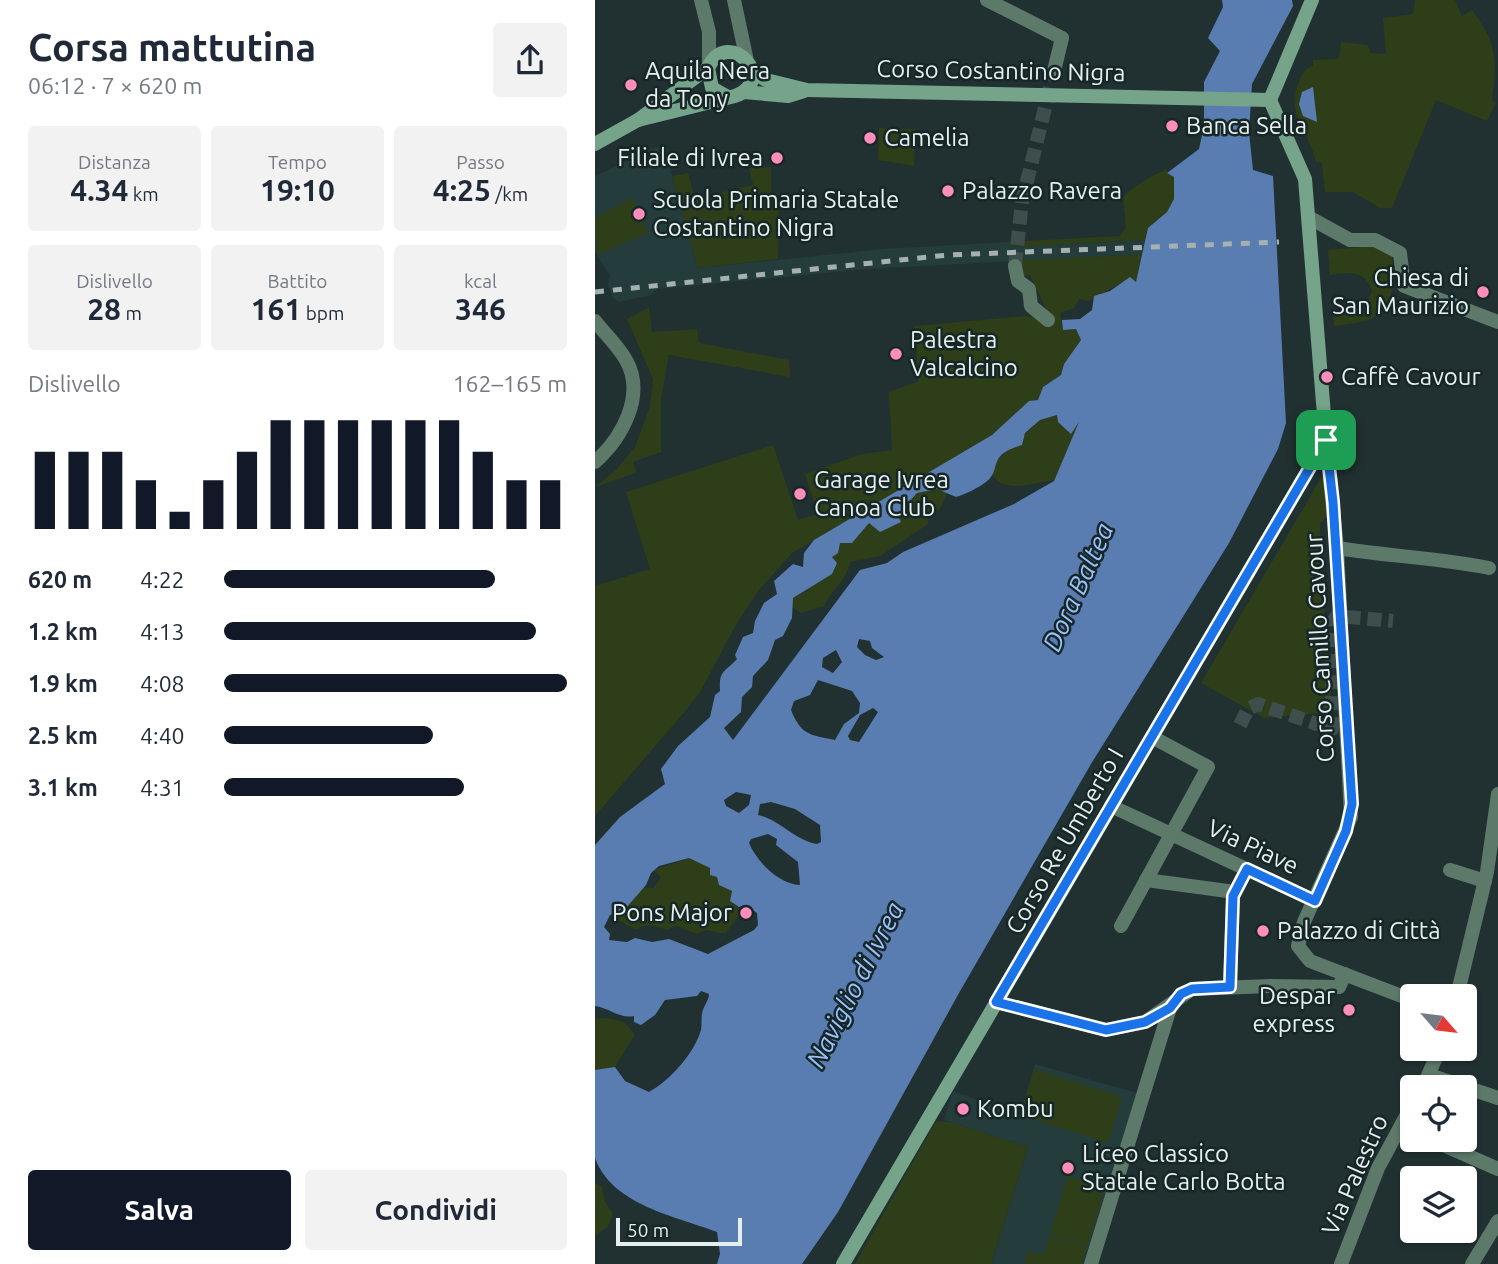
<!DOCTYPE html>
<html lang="it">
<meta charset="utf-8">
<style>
:root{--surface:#fff;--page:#f2f2f3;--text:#1f2937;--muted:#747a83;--accent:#111827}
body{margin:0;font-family:Ubuntu,sans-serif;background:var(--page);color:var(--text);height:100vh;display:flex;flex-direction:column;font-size:26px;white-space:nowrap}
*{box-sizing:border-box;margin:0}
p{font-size:23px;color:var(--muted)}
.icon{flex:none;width:38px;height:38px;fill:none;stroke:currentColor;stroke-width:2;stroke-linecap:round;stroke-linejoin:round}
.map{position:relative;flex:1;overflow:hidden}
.sheet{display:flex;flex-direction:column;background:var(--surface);width:595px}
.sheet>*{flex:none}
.needle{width:46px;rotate:118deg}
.fabs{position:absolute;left:805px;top:984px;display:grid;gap:14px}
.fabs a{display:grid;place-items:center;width:77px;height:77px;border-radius:7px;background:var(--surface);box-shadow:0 2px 5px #0004;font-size:35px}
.scale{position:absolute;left:21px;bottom:18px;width:126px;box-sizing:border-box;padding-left:7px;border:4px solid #e5efee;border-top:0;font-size:19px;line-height:24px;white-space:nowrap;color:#e5efee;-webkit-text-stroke:5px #172727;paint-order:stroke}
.pin{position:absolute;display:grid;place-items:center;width:60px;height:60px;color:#fff;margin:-30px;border-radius:14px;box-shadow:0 4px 10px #0006}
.round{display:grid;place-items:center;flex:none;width:74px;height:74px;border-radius:7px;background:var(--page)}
.summary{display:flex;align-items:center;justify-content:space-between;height:119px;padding:0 28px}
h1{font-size:38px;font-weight:700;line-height:52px}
.figures{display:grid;grid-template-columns:repeat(3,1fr);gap:10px;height:119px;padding:7px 28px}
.figures div{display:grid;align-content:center;border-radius:7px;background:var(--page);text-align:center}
.figures b{font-size:30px;font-weight:700}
.figures small{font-size:19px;font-weight:400}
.figures p{font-size:19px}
.chart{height:196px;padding:14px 28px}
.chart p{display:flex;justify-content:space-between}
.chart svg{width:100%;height:126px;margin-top:7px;stroke:var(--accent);stroke-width:6}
.action{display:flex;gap:14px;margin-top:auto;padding:14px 28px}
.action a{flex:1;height:80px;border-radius:7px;background:var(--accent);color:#fff;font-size:28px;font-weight:700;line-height:80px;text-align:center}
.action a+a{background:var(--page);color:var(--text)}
ul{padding:0 28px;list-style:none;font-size:23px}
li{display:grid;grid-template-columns:112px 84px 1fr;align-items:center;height:52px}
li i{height:18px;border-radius:9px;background:var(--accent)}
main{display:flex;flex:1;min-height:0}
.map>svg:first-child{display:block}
</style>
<main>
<section class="sheet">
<div class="summary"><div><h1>Corsa mattutina</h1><p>06:12 · 7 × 620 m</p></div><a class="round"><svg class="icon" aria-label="share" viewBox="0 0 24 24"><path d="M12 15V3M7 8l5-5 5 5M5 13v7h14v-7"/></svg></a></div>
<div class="figures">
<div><p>Distanza</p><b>4.34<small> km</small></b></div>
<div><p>Tempo</p><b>19:10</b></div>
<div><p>Passo</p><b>4:25<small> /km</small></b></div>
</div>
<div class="figures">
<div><p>Dislivello</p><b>28<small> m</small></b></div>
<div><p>Battito</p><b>161<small> bpm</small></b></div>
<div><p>kcal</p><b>346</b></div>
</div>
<div class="chart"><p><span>Dislivello</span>162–165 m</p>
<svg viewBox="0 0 160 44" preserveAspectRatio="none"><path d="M5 44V17M15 44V17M25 44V17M35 44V27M45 44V38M55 44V27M65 44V17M75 44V6M85 44V6M95 44V6M105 44V6M115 44V6M125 44V6M135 44V17M145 44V27M155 44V27"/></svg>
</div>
<ul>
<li><b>620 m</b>4:22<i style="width:79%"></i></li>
<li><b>1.2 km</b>4:13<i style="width:91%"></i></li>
<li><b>1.9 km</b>4:08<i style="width:100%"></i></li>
<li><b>2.5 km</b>4:40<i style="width:61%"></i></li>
<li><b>3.1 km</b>4:31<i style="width:70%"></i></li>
</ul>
<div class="action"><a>Salva</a><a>Condividi</a></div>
</section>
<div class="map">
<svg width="903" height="1264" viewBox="0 0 903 1264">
<rect width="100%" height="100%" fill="#213131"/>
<!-- built -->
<g fill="#243d3c">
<path d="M68,144L103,268L289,249L414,242L415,247L551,240L549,254L272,269L62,289L56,295L24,302L19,299L13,286L15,275L0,252V176Z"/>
<path d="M440,1064L542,1093L488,1264H396L433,1147L349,1120L358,1091L425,1115Z"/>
</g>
<!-- green -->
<g fill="#2e3e19">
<path d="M820,0H860L867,16L877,10C901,42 903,59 897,100L901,102L892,121L841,100L797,208H785L758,192H730L727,163L721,162C715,133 690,114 704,82C707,74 710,68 718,66V60L744,59L746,42L773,45L775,53L791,54L788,18L818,14Z"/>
<path d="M284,128L320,129L319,166L283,160Z"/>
<path d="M176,167V193H184L183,259L103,268L77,176L93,173L100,199L158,185L154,168Z"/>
<path d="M572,169V173L579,177V199L572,212L553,228L551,240L414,247V242L525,236L531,227L528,198C535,188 560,174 572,169Z"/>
<path d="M37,198L53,233L2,255L0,218Z"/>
<path d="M779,246L797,255C800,308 795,321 739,326L738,315L762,314L769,310L777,291C770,269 753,273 735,275L733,250Z"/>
<path d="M549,254L541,282L535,278L494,301L484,299L479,308L465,313L468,330L482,329L486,340L469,364L466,375L448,387L443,400L434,401L397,435L197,553L164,590L142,623L105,692L92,709L0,816V586L55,569L31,492L178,445L203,520L223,514L210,474L267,454L297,450L294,392L324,381L319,326L430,316L456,319L435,275L429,277L426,260Z"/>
<path d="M54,307L57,332L102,329L104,343L194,360L195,377L74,355L66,398V452L38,462L41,473L0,487L21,470L40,447L55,407L58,379L32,319Z"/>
<path d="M462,415L488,416L459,480C439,483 407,495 396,473L400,459L406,457L445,420Z"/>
<path d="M726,478L731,480L732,517L725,523V550L737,712L669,718L606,683Z"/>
<path d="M342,489L352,493L345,509L333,517V524L285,556L255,562C252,580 237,589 229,606L206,613L196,606L198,598L212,591L245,543H257L274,522L302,515L322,493Z"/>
<path d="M94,858L112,866L137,891L135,901L147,911L130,934L112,930L101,934L82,926L71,930C63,925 48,923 41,930L15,915L31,908L46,888H59L66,877L59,870Z"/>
<path d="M11,1018L29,1022L40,1034L20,1067L0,1070V1019Z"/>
<path d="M439,1069L527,1097L513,1143L425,1115Z"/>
<path d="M341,1121L355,1122L433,1147L396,1264H260Z"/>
<path d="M473,1176L510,1188L492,1246L455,1234Z"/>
<path d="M0,1183L7,1187L10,1202L18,1214L13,1226L0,1236Z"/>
<path d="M455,1235L492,1247L487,1264H429L433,1251L449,1255Z"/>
</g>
<!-- water -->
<g fill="#597cb1" fill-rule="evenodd">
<path d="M627,0H697L698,6L657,84L654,132L658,170L678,176L691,423L683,449L634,543L496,764L364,993L243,1212L207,1264H122L125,1254L122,1232C80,1216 17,1205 0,1158C0,1147 0,1086 0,1070L20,1067L30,1081L54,1092C75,1080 99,1054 106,1030C107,1025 106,1019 107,1014C108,1006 114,1001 114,994L106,991L102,996L70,1000L60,1015L46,1025L39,1022V1016C24,1019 15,1008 0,1006V845L25,817L70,784L66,769L83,746L115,717L120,695L125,691C124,670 129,673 142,659L140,655L148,637L158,633L160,621L169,603L182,594L179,581L198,564L208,567L209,553L219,540L397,435L434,401L443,400L448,387L466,375L469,364L486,340L481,329L468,330L467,320L485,319L497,310L499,296L515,291L535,277L541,282L553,228L572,212L579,199V177L572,173L604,149L609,126V82L625,51L613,38L628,7ZM462,415L463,422L476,434L484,422L459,481L419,504L308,552L292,563L265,570L138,740L129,728L146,712L147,697L157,687L158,676L173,660L180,640L188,636L197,618L198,598L237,574L242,563L237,557L243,553L245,543H257L274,523L285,532L306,522L302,515L322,493L342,489L361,497C371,494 383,488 391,482C408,469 390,456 427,445L430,433L445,420ZM264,639L275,641L277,648L289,657L281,660L270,655L262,647ZM241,650L247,662L238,673L227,667L228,658ZM223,680L257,691L265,703L264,713L249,724L240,740C215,735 206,735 196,710L199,701L215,695ZM278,708L283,712L264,742L255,740L253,736L265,715ZM141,792L156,795L154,805L144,813L131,806L129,800ZM176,802L200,809L225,825L226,842L222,844C199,840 184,819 163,815L165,804ZM173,834L182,839L181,845L203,862L205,885C184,884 162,862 154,843L156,839ZM94,858L115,868V875L122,877L124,885L137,891L135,901L144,907L150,905L162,913L163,925L159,930L113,954L74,939L57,942L40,938L32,942L14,940L15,934L9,927L15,915L31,908L51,885L56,873L64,866Z"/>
<path d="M718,87L722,122L708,116L704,104L707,92Z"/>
</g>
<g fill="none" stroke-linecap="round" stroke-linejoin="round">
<!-- minor-tunnel -->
<g stroke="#3e4e4d" stroke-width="14" stroke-dasharray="14 7" stroke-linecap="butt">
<path d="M420,266L427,202L458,75"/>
<path d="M645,725L653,709L663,704L737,729L738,622L742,616L798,621"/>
</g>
<!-- minor -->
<g stroke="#5c796a" stroke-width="14">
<path d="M392,0L467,38L458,75"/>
<path d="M715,218L755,240H780L805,253L809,286L903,322"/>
<path d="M420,266L423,281L434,289L436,306L453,320"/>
<path d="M0,321C10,334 23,346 31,360C51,395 27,438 0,462"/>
<path d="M731,440L742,548L756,817L709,922L703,946L715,961L817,1000"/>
<path d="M742,548C792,556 844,558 894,568"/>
<path d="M516,806L720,901"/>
<path d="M855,870L890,881"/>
<path d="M551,880L640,892"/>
<path d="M526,926L613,767L557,737"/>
<path d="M635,987L638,896L652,869"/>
<path d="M862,996L892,872L903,794"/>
<path d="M401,1002L511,1030L550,1022L597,989L675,986L744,987L750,974"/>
<path d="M834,1075L903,1098"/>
<path d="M828,1087L845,1048"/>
<path d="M835,1139L903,1169"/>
<path d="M496,1264L575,1008"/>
<path d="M746,1264L783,1168L817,1105"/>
<path d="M877,1264L903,1221"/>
</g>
<!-- tertiary -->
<g stroke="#5c796a" stroke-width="14">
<path d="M106,0L114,32V65"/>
<path d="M139,0L152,61"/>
</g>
<!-- secondary -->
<g stroke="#75a48b" stroke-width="14">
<path d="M157,72L171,80L212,90L675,100"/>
<path d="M149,92L193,96L209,91"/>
<path d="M675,100L717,0"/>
<path d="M43,120L140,96C184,80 133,25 113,68L117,88L133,97"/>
<path d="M0,144L43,120L113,68"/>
<path d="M248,1264L731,440L710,179L675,100"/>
</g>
<!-- rail -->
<path stroke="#a5b1b0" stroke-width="5" stroke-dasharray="9 9" stroke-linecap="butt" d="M0,292L353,255L684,242"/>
</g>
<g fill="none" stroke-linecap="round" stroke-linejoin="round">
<defs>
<path id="route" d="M731,440L738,502L757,804L751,831L720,901L652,869L638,896L635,987L597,989L586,994L575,1008L550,1022L511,1030L401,1002Z"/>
</defs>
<!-- route casing -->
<use href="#route" stroke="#fff" stroke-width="14"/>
<!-- route -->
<use href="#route" stroke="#1a73e8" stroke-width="9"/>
</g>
<!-- markers -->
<g fill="#ff8ebb" stroke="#172727" stroke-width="2.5">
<circle cx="36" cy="85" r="7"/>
<circle cx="577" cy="126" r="7"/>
<circle cx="275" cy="138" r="7"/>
<circle cx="182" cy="158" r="7"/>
<circle cx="353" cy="191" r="7"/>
<circle cx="44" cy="214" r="7"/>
<circle cx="888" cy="292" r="7"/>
<circle cx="301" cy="354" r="7"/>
<circle cx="732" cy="377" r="7"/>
<circle cx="205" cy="494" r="7"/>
<circle cx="151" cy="913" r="7"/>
<circle cx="668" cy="931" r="7"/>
<circle cx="754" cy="1010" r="7"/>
<circle cx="368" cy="1109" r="7"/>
<circle cx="473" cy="1168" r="7"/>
</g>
<g text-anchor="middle" stroke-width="5" stroke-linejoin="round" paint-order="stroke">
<!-- poi labels -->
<g font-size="24" fill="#e5efee" stroke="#172727" text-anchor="start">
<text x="50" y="79">Aquila Nera<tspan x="50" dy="28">da Tony</tspan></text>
<text x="591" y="134">Banca Sella</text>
<text x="289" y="146">Camelia</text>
<text x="168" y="166" text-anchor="end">Filiale di Ivrea</text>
<text x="367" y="199">Palazzo Ravera</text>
<text x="58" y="208">Scuola Primaria Statale<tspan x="58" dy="28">Costantino Nigra</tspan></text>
<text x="874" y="286" text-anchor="end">Chiesa di<tspan x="874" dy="28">San Maurizio</tspan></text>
<text x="315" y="348">Palestra<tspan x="315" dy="28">Valcalcino</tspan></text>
<text x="746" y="385">Caffè Cavour</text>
<text x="219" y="488">Garage Ivrea<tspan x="219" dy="28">Canoa Club</tspan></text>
<text x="137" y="921" text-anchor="end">Pons Major</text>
<text x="682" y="939">Palazzo di Città</text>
<text x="740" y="1004" text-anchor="end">Despar<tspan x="740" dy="28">express</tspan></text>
<text x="382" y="1117">Kombu</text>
<text x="487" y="1162">Liceo Classico<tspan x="487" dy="28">Statale Carlo Botta</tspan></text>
</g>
<!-- street labels -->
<g font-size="24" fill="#e5efee" stroke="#172727">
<text transform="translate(406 71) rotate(1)" y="8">Corso Costantino Nigra</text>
<text transform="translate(725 648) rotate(-93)" y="8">Corso Camillo Cavour</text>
<text transform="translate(470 841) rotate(-60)" y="8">Corso Re Umberto I</text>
<text transform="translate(658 847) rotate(25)" y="8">Via Piave</text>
<text transform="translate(760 1175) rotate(-66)" y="8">Via Palestro</text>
</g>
<!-- water labels -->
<g font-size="26" font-style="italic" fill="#99c1fe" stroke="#172727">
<text transform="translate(483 587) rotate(-66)" y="9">Dora Baltea</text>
<text transform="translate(260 985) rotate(-63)" y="9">Naviglio di Ivrea</text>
</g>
</g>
</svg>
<div class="fabs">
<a><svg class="needle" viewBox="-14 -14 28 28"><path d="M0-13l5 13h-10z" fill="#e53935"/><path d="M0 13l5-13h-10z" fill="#747a83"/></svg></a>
<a><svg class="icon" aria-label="locate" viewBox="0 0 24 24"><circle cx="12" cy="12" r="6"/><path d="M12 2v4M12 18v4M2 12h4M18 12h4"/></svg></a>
<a><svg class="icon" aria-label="layers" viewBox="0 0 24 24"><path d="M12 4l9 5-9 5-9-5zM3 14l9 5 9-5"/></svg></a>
</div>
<div class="scale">50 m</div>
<div class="pin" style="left:731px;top:440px;background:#1e9e55"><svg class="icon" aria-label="arrive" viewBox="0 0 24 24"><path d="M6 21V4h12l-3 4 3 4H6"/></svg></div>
</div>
</main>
